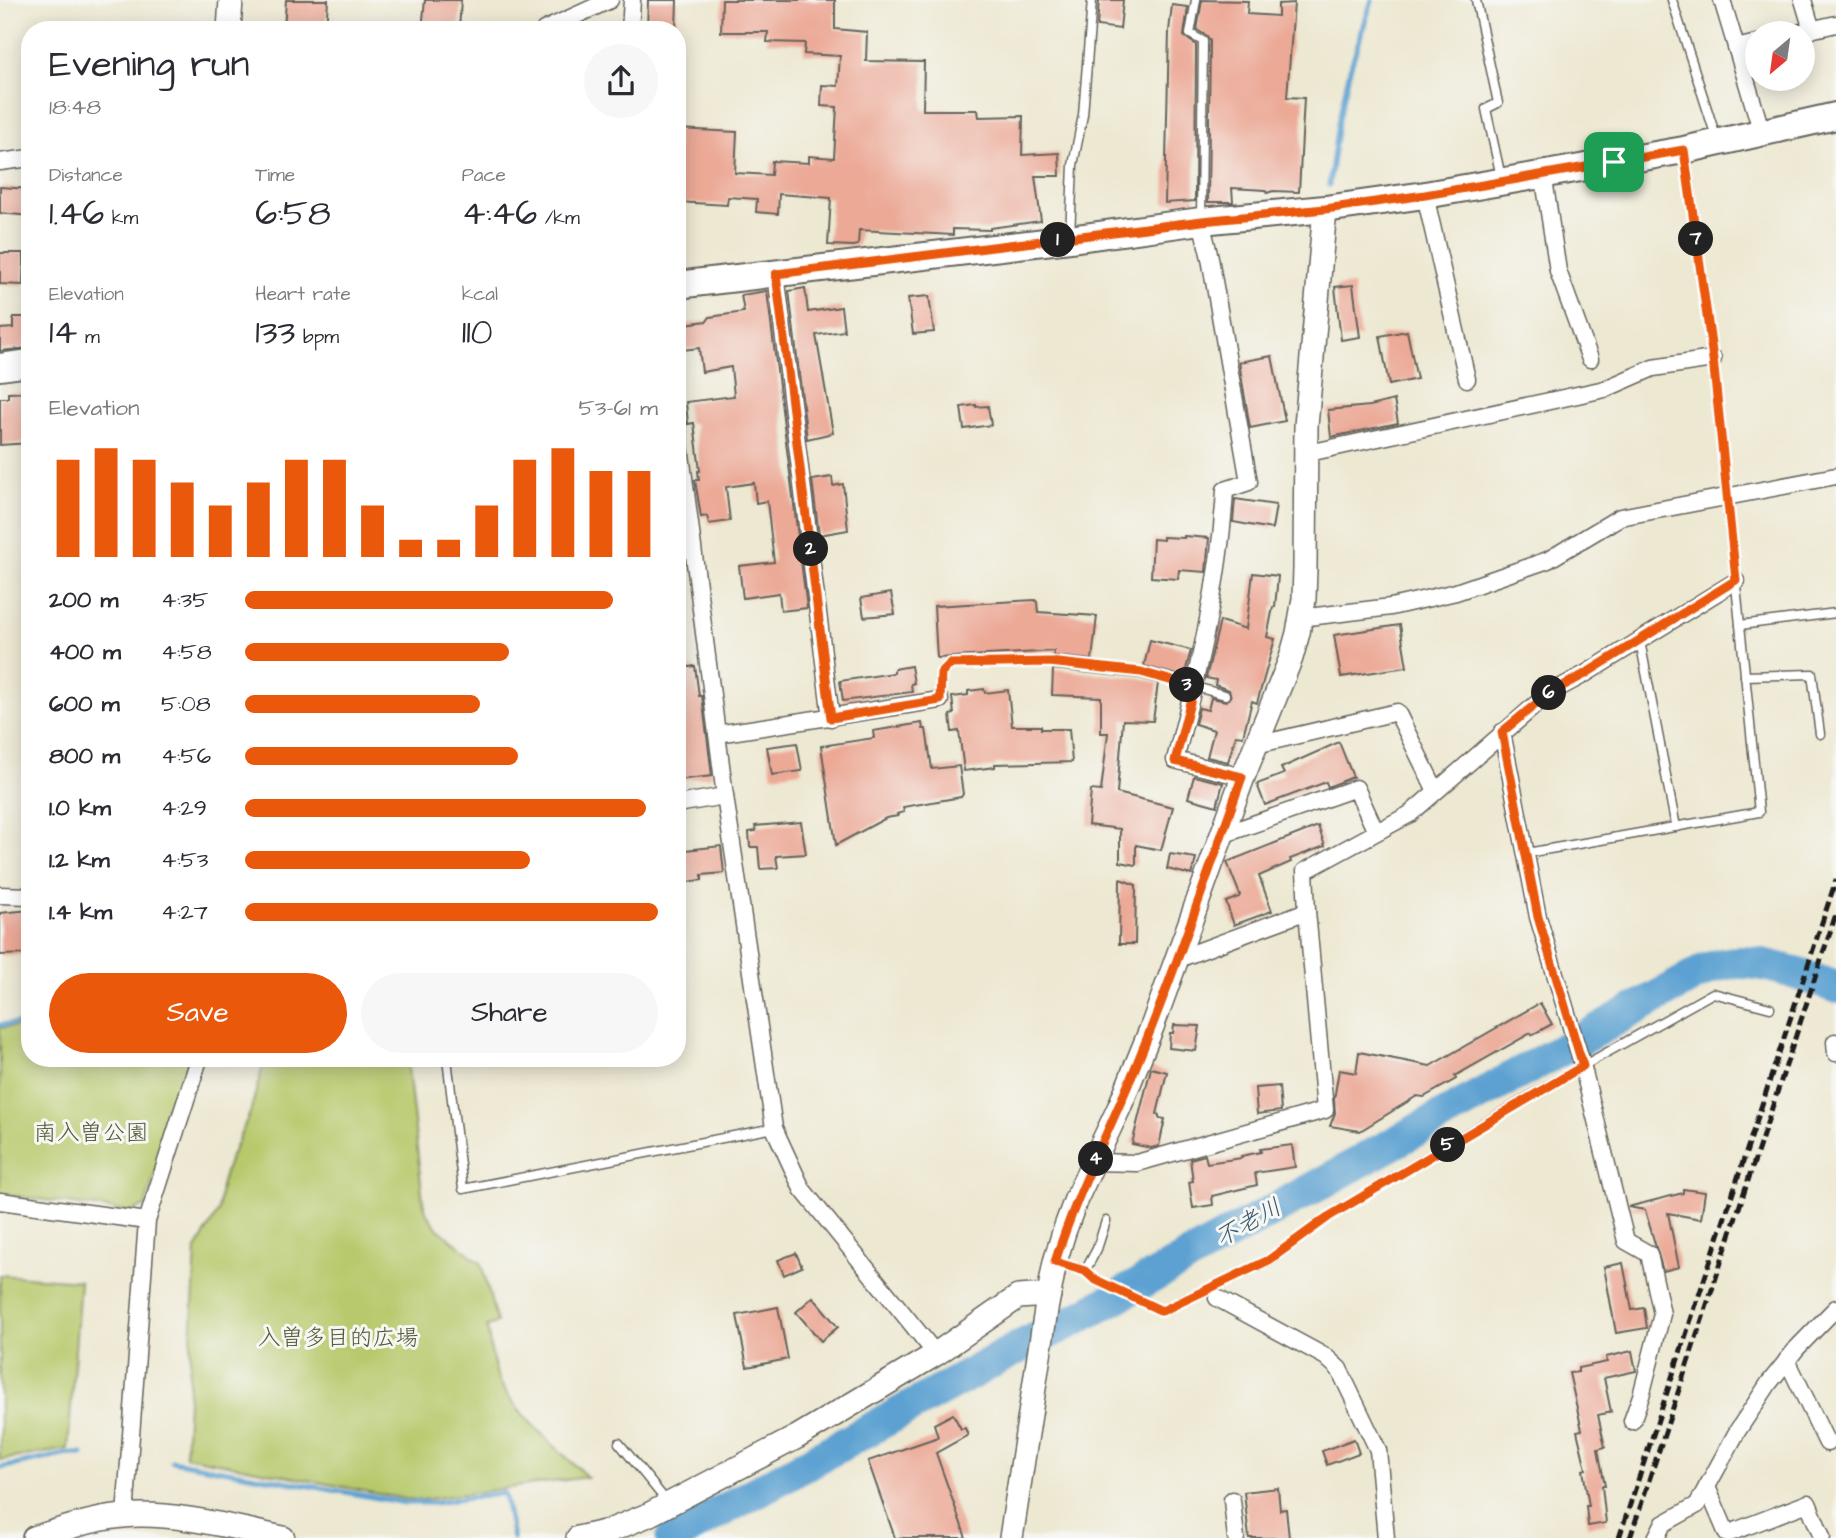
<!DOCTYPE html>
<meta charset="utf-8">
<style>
:root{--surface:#fff;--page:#f7f7f7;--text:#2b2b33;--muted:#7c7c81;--accent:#ea580c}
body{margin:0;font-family:"Architects Daughter","Klee One",sans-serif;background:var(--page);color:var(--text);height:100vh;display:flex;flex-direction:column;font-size:26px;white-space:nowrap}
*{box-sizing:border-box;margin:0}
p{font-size:23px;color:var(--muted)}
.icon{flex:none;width:38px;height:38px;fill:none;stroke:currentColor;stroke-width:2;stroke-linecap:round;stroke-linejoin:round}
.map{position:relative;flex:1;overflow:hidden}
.drawer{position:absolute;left:21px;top:21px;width:665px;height:1046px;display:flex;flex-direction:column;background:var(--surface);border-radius:28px;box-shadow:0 4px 18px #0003}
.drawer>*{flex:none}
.needle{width:46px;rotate:209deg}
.fabs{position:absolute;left:1745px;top:21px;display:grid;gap:14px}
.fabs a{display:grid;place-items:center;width:70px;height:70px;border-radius:50%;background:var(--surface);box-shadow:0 4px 18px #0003;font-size:35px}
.pin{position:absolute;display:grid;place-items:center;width:60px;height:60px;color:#fff;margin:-30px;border-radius:14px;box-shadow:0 4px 10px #0006}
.km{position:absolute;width:35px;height:35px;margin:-18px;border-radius:50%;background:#222;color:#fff;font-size:19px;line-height:35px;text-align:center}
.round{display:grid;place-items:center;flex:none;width:74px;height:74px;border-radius:37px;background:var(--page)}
.overview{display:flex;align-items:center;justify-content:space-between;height:119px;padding:0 28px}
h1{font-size:38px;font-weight:600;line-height:52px}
.stats{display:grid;grid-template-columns:repeat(3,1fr);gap:10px;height:119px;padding:7px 28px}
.stats div{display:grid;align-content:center}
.stats b{font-size:35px;font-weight:600}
.stats small{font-size:19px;font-weight:400}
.stats p{font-size:19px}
.chart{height:196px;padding:14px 28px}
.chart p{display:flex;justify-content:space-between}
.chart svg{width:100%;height:126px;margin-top:7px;stroke:var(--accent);stroke-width:6}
.primary-button{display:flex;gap:14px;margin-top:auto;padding:14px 28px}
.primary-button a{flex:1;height:80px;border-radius:42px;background:var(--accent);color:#fff;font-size:28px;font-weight:600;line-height:80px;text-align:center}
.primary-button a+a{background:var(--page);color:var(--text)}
ul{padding:0 28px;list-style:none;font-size:23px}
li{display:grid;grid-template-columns:112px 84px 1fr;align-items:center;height:52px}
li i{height:18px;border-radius:9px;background:var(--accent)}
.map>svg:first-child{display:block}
</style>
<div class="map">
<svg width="1836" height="1538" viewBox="0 0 1836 1538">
<rect width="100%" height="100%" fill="#f6f6f2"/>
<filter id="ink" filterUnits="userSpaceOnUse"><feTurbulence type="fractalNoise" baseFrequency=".0143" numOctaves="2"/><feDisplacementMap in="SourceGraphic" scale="14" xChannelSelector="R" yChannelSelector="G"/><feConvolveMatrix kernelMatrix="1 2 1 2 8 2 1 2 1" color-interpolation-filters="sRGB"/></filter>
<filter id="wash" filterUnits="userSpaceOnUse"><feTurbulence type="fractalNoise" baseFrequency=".00686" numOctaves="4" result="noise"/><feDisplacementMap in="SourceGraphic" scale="28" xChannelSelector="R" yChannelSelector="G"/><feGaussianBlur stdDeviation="1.57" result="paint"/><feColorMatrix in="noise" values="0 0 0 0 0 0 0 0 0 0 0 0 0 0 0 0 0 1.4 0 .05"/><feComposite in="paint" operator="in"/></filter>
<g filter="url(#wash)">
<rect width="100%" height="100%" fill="#ede8d1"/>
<!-- green -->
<g fill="#b7c96c" stroke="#6a7244" stroke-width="2">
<path d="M30,1025V1059H191L145,1206L132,1212L0,1194V1028Z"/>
<path d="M262,1059H407L423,1201L427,1214L438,1229L481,1263L497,1323L487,1326C490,1343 492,1364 499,1380C514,1413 560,1450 587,1477L422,1500L405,1499L185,1456L196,1249L218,1212L221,1186L228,1163L250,1113L262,1069Z"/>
<path d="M0,1275L80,1281L68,1449L0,1460Z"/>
</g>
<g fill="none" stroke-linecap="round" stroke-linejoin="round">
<!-- stream -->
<g stroke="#5ca1d1" stroke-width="5">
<path d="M1329,185L1338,123L1350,69L1372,0"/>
<path d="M0,1025L30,1022"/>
<path d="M172,1461L405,1503H435L504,1493L513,1538"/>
<path d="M0,1468L68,1454H82"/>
</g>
<!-- river -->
<path stroke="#5ca1d1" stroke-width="33" d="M672,1538L1025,1344L1075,1320L1707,969C1750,951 1794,974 1836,987"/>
</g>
<g id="blocks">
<!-- building -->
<g fill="#eca996">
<path d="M286,0H328L326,30H284Z"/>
<path d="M425,0H461L459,30H422Z"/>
<path d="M648,0H677L676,30H647Z"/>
<path d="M722,0H835V29L867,32L866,61L924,62L923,110H978L979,117L1023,116L1022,155L1059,153L1060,176H1035L1041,221L990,228V230L953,229V235L859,230L858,245L854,246L828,245L831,198L779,194L778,214L756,212L757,199L728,197L727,205L677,202V129L737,132L735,173L771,175L772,161L809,163V156L834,158L837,107L821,106L822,85L838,86L840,56L804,54L805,43L767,42L768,32H721Z"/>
<path d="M1099,0H1123L1120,29L1097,26Z"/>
<path d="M1202,0L1248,1L1247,14L1278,16V4L1294,3L1287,97L1304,98L1299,192L1273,191L1267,193L1265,190L1232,188L1233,202H1208L1210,41L1207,36L1197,30Z"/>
<path d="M1172,5L1188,7L1184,36L1196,45L1195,201L1165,203L1169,31Z"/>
<path d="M0,187L30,189V216L0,213Z"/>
<path d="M0,253H24L23,285L0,284Z"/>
<path d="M1353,285L1360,337L1341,340L1335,287Z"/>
<path d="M805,288L808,312L841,307L844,331L816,335L833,433L807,439L789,291Z"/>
<path d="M767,291L807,608L781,611L779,593L743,598L739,566L774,562L767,501L756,503L754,483L726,487L730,521L709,524L707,516L701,517L695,480H699L698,471H700L694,423L688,424L686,402L734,396L731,367L702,372L699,348L683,350L681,341L677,342V325L707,321L710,317L744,312L741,295Z"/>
<path d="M929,296L934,332L913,334L908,298Z"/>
<path d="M13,317H30V348L0,351V329L13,328Z"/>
<path d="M1407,331L1417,379L1389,385L1380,336Z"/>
<path d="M1272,356L1285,421L1250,428L1239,362Z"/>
<path d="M28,392L30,443L0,445V398H8V393Z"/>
<path d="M1394,400L1398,423L1331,437L1328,410L1370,406Z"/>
<path d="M976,405V407L988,406L991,425L964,429L961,407Z"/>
<path d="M832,477L833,486L843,484L848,530L819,535L812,480Z"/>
<path d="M1235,499L1276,505L1272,529L1233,522Z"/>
<path d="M1184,536L1209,538L1206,572L1179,570L1178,579L1151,577L1153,539L1163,540V537L1184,538Z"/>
<path d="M1253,573L1278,576L1275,607H1273L1267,637L1275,639L1257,703L1252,701L1243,736L1236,735L1228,762L1207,757L1214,730L1195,724L1199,708L1208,710L1211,698L1226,701L1231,697L1229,690L1215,685L1216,680L1206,678L1220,621L1246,629Z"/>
<path d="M891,593L895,614L864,617L861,598Z"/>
<path d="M1035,600L1037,602L1038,612L1097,616L1092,660L1054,656V651L937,658L934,606Z"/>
<path d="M1400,625L1407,667L1341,677L1334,635Z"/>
<path d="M1150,640L1191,650L1184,677L1144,666Z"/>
<path d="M695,666L699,696H702L712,776L677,780V669Z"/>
<path d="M911,666L914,683L911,684L912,692L843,701L840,681L894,673V669Z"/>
<path d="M1053,669L1140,678L1158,683L1153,721L1123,720L1117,793L1173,807L1161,850L1136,845V865L1120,862V829L1088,825L1091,790L1101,791L1108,733H1101V697L1052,695Z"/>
<path d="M984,689L985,693L1008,690L1012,726H1041V729H1069L1072,762L995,764V767L964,771L959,731L952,732L950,715L954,714L952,697L968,695V691Z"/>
<path d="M922,723L923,729H926L932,769L959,766L963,794L961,797L903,807L904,812L897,814L898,816L886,818L836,845L821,746L874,738L873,731Z"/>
<path d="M1339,742L1353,777L1328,787L1326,782L1265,805L1257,784L1284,774L1281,768Z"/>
<path d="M797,743L802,771L772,775L767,747Z"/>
<path d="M1194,776L1223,783L1217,806L1188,798Z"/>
<path d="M801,822L806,854L776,856L778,868L760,869L758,847H750L749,832L756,831L755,826Z"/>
<path d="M1318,826L1325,846L1290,859L1291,862L1259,876L1272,911L1234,925L1226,902L1239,897L1240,895L1227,862Z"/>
<path d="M721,846L724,873L702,875V880L679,883L677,851Z"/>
<path d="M1170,854L1196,858L1192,875L1167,869Z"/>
<path d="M1120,879L1136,885L1135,944H1119Z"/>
<path d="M30,910V954L0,955V913Z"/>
<path d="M1540,1003L1552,1024L1532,1035L1531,1033L1455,1076L1456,1079L1424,1097L1417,1096L1360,1131L1330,1126L1335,1113L1334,1099L1339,1070L1356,1073L1359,1052L1430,1066Z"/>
<path d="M1174,1025L1200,1026L1196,1051L1169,1048L1170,1033H1173Z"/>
<path d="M1151,1068L1167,1072L1157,1114L1159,1115V1118L1165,1119L1159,1146L1151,1148L1132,1144Z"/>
<path d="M1279,1086L1281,1111L1257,1114L1255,1088Z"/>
<path d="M1292,1145L1295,1167L1255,1173L1257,1185L1212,1196L1213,1205L1193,1208L1189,1182L1193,1181L1190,1159L1205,1155L1207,1163L1242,1158L1241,1156L1261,1152L1260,1149Z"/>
<path d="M1683,1189L1705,1192L1701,1219L1668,1213L1679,1267L1663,1271L1645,1210L1628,1207L1683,1193Z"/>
<path d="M796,1253L802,1267L784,1275L778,1260Z"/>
<path d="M1623,1263L1632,1310L1644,1308L1647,1328L1616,1333L1604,1267Z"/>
<path d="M813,1297L838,1327L821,1341L796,1312Z"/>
<path d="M778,1307L788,1359L747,1367L737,1315Z"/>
<path d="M1632,1351L1636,1371L1604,1378L1611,1412L1598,1415L1605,1447L1598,1449L1605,1486H1602L1606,1523L1588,1526L1586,1506H1589L1583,1470L1586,1469L1577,1431L1582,1430L1569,1373L1578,1372V1368L1607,1362L1606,1357Z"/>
<path d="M953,1414L961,1429L965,1428L968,1435L936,1453L966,1538H895L868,1461L938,1437L934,1424Z"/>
<path d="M1354,1439L1359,1453L1327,1465L1322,1451Z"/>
<path d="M1278,1488L1280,1510L1286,1509L1289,1538H1249L1244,1492Z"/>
</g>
</g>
</g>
<g filter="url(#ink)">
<use href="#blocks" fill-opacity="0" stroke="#65635b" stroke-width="2"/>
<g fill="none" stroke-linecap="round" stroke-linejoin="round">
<defs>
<g id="lane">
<path d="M1196,0L1190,34L1203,41L1201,218"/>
<path d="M1476,0L1498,103L1486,109L1501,177"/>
<path d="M1672,0L1717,140"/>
<path d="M1070,236L1073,165L1083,115L1092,0"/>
<path d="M1740,625L1836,613"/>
<path d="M1640,641L1676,827"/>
<path d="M1745,676L1812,674L1820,734"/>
<path d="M940,700L941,673L950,664L1049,662L1141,672L1225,695"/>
<path d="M1527,853L1759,812L1713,359L1685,153"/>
<path d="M447,1059L463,1189L774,1128"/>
<path d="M1106,1221L1097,1249L1085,1271L1094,1279L1162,1311L1269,1260L1328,1217L1533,1094L1713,993L1770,1008"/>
<path d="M1058,1263L1085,1271"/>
<path d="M619,1443L668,1503"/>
</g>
<g id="street">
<path d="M1722,0L1762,133"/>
<path d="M1803,0L1812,30"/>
<path d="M544,30L610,0"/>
<path d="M630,30L632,0"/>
<path d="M1797,33L1836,24"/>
<path d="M1736,48L1757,43"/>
<path d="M0,162L30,158"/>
<path d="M1543,173L1558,271L1590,359"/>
<path d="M1425,195L1467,379"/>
<path d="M1201,221L1210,258L1249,482L1225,490C1220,581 1198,672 1175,760L1243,777"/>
<path d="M776,274L831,718"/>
<path d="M677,423L725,796L774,1128L802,1189L936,1354"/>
<path d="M1304,454L1605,389L1653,368L1713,359"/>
<path d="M1300,618L1391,607L1456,592L1548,560L1620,517L1836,476"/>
<path d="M1502,732L1538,917L1581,1060L1626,1241L1649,1254L1662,1314L1641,1396L1632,1421"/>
<path d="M717,734L940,700"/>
<path d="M1256,745L1397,712L1436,791"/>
<path d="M677,804L725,796"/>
<path d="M1222,835L1356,788L1376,832"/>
<path d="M0,895L30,896"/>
<path d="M1178,959L1307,911L1305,871L1410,814L1548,694L1585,674L1736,581"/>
<path d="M1835,1042L1836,1053"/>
<path d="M1095,1162L1137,1163L1325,1110L1307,911"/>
<path d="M0,1201L147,1221"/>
<path d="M1217,1298L1326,1357L1339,1369L1378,1450L1386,1538"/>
<path d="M1787,1360L1827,1443"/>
<path d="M1707,1487L1727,1534L1808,1503L1822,1537"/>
<path d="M1232,1500L1236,1538"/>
<path d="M125,1516L147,1221L199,1059"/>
<path d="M1656,1538L1663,1524L1697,1505L1738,1430L1769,1383L1797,1348L1836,1308"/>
</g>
<g id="secondary">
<path d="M229,30L231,0"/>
<path d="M34,1538C63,1529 92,1519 123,1516C171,1511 236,1528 283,1538"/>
<path d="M578,1538L609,1531L648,1515L797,1437L936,1354L1018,1297L1049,1295"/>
<path d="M1011,1538L1046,1310L1055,1262L1064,1232L1076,1199L1119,1108L1152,1027L1243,777L1291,658L1298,633L1304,599L1305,569L1306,426L1325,209"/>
</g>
<g id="primary">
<path d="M677,285L1070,239L1201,221L1325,209L1425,195L1684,150L1836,116"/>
<path d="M0,367L30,363"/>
</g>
</defs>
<!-- lane casing -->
<use href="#lane" stroke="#65635b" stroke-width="11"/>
<!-- street casing -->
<use href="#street" stroke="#65635b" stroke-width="19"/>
<!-- secondary casing -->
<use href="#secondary" stroke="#65635b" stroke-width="26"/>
<!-- primary casing -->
<use href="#primary" stroke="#65635b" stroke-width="30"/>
<!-- lane -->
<use href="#lane" stroke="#fff" stroke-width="8"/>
<!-- street -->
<use href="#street" stroke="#fff" stroke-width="16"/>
<!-- secondary -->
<use href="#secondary" stroke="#fff" stroke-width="23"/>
<!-- primary -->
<use href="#primary" stroke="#fff" stroke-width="26"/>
<!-- rail -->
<g stroke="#1c1c1c" stroke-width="5" stroke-dasharray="10 5" stroke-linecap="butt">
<path d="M1619,1538L1836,880"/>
<path d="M1630,1538L1836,914"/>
</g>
</g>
</g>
<g fill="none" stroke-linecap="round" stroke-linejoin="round" filter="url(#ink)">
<defs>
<path id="route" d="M1684,150L1713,359L1736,580L1585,674L1548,694L1502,732L1538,917L1583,1066L1328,1217L1269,1260L1162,1311L1094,1279L1085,1271L1055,1262C1076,1194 1109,1132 1136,1066C1175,971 1208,874 1242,777L1175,761L1194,687L1141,672L1049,662L950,664L941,673L940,700L831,718L776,274L1202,221L1325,209L1425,195Z"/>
</defs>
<!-- route casing -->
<use href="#route" stroke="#fff" stroke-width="14"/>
<!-- route -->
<use href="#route" stroke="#ea580c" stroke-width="9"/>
</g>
<g text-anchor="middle" stroke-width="6" stroke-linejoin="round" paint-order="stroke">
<!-- park labels -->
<g font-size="23" fill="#525938" stroke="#f6f6f2">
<text x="91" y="1140">南入曽公園</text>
<text x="338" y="1345">入曽多目的広場</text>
</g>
<!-- water labels -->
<g font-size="24" font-style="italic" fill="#39586d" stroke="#f6f6f2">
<text transform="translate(1248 1222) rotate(-29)" y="8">不老川</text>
</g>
</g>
</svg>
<div class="fabs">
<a><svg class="needle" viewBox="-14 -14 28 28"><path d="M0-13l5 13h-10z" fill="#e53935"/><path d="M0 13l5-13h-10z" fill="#7c7c81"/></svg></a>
</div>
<div class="pin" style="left:1614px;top:162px;background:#1e9e55"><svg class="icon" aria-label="arrive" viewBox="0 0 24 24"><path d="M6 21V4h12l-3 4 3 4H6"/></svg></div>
<b class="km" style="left:1058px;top:240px">1</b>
<b class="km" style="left:811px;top:549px">2</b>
<b class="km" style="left:1187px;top:685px">3</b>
<b class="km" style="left:1096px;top:1159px">4</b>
<b class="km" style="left:1448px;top:1145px">5</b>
<b class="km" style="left:1549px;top:693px">6</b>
<b class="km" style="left:1696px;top:239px">7</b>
<section class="drawer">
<div class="overview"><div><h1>Evening run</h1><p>18:48</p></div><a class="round"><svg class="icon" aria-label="share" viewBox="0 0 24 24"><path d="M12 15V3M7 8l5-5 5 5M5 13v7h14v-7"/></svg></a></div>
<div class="stats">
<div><p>Distance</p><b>1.46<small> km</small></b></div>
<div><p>Time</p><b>6:58</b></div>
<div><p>Pace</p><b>4:46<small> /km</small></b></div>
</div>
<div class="stats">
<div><p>Elevation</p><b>14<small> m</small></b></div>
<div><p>Heart rate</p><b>133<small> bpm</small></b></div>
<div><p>kcal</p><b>110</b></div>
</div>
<div class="chart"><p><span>Elevation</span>53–61 m</p>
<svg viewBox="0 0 160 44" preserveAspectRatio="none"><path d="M5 44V10M15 44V6M25 44V10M35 44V18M45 44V26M55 44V18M65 44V10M75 44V10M85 44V26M95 44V38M105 44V38M115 44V26M125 44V10M135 44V6M145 44V14M155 44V14"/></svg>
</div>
<ul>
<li><b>200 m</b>4:35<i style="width:89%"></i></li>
<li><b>400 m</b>4:58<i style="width:64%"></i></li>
<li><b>600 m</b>5:08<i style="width:57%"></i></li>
<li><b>800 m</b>4:56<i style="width:66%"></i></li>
<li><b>1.0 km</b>4:29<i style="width:97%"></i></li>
<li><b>1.2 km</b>4:53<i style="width:69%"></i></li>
<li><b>1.4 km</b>4:27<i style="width:100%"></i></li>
</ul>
<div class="primary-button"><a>Save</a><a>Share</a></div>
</section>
</div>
